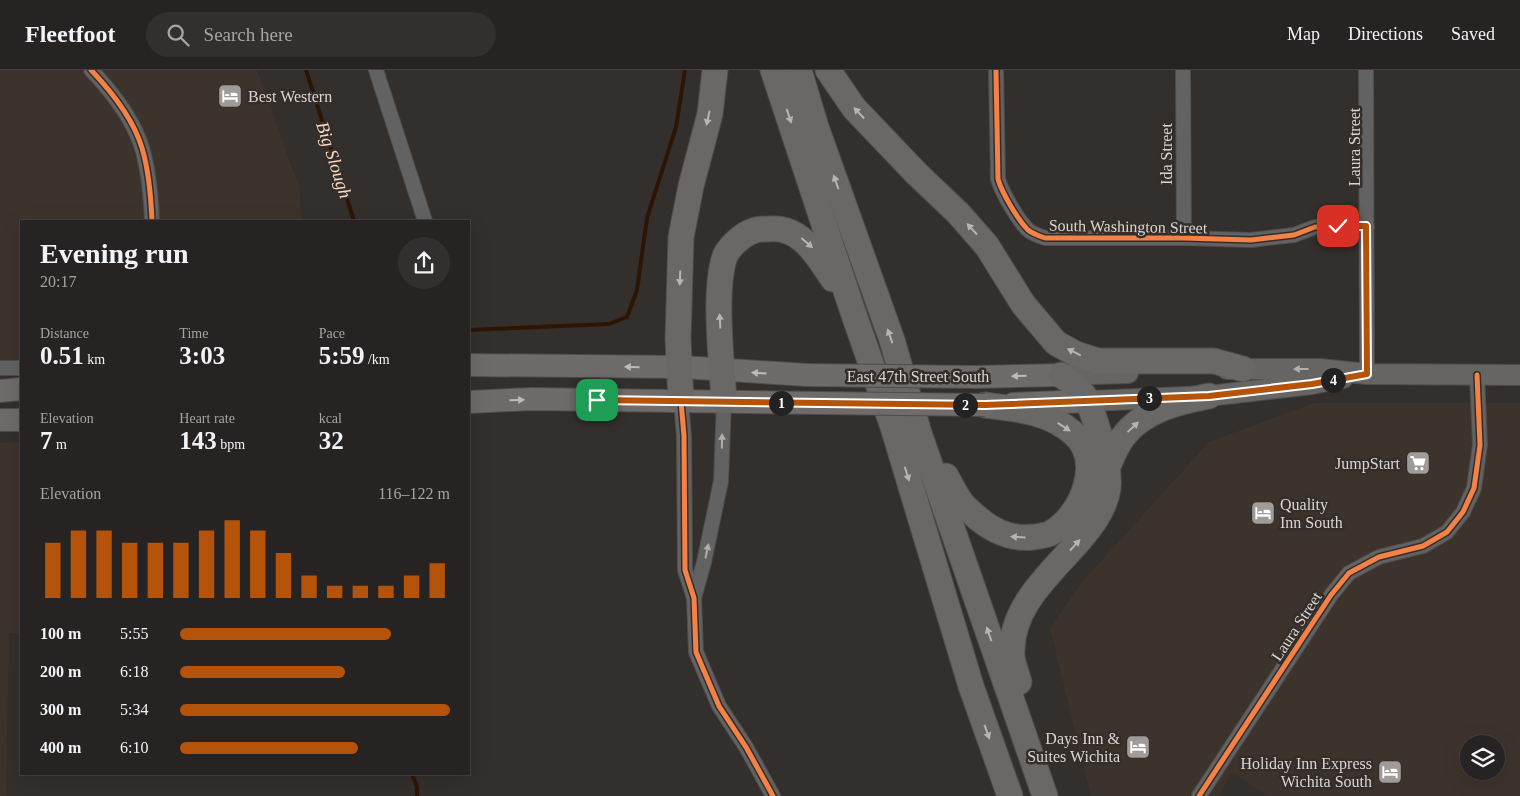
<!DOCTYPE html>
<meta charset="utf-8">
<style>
:root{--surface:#262322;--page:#322f2f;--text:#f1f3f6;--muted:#a4a4a5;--line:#424040;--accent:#b45309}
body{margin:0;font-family:"Times New Roman",serif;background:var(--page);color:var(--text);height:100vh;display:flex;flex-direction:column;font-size:19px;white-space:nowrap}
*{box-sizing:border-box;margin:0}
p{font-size:16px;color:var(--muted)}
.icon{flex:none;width:28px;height:28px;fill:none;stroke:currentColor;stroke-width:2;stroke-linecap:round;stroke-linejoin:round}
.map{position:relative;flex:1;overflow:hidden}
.details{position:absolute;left:20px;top:150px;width:450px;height:555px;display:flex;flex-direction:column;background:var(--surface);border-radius:0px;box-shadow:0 5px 20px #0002,0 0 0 1px var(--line)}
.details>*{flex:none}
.fabs{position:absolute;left:1460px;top:665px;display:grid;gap:10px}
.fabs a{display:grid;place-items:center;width:45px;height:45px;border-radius:50%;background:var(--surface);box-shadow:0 5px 20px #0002,0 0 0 1px var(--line);font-size:25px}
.pin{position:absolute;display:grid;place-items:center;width:42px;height:42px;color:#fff;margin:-21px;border-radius:10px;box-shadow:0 2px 8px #0006}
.km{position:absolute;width:25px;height:25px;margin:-12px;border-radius:50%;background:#222;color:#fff;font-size:14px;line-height:25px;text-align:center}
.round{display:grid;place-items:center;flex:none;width:52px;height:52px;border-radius:26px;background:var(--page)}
.summary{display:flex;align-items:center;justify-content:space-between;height:85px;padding:0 20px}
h1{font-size:28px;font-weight:700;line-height:38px}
.stats{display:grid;grid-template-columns:repeat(3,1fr);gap:8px;height:85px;padding:5px 20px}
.stats div{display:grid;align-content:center}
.stats b{font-size:25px;font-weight:700}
.stats small{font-size:14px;font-weight:400}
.stats p{font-size:14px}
.chart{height:140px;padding:10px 20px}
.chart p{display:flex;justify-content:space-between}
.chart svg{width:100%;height:90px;margin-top:5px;stroke:var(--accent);stroke-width:6}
ul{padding:0 20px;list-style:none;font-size:16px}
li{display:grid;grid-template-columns:80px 60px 1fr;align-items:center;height:38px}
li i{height:12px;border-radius:6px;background:var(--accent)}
header{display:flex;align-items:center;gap:30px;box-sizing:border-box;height:70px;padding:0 25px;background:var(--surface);border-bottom:1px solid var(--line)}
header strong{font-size:24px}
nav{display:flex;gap:28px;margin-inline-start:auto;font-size:18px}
.search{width:350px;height:45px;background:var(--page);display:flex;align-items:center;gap:12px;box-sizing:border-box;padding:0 18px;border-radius:28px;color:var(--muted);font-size:19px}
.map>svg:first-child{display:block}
</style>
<header>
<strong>Fleetfoot</strong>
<div class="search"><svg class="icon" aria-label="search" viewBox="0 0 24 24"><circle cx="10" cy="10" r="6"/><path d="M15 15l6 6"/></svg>Search here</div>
<nav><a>Map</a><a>Directions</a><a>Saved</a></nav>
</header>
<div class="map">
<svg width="1520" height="726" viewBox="0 0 1520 726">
<rect width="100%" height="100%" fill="#322f2d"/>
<!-- built -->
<g fill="#3d332d" fill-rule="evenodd">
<path d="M0,0H257L298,114L303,151H21V301L0,302Z"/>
<path d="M1314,333H1520V726H1268L1232,702L1219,726H1091L1050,558L1082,512L1209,372ZM1469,674H1496V701H1469Z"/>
<path d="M21,372V563H9L6,726H0V373Z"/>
</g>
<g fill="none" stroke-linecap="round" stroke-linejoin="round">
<!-- stream -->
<g stroke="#2d1504" stroke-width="4">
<path d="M306,0L354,151"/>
<path d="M469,260L609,254L627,247L637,220L647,148L676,57L685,0"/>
<path d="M412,704L417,717V726"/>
</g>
<defs>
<g id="street">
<path d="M91,0C112,22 133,48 142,78C149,101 151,127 152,151"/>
<path d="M376,0L425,151"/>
<path d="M996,0L998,109C1002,123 1018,150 1028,160C1033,164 1039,166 1045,168H1184L1251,170L1294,165L1315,157L1367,156"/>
<path d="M1183,0L1184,168"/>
<path d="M1366,0L1367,304"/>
<path d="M0,298H21"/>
<path d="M681,331L684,366L685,500L694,528L696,582L719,636L746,677L773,726"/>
<path d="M694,528L704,492L721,411L724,331"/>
<path d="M1199,726L1331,525L1349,503L1379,487L1423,476L1447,462L1463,442L1474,418L1480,375L1477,305"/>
</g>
<g id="secondary">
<path d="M1227,299H1320L1367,304L1520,305"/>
<path d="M1061,305L1128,303"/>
<path d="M1089,331L1209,326L1312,314L1343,308"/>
</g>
<g id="primary">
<path d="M469,295L681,297L807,305"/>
<path d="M977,307L1061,305"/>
<path d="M0,321L21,319"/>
<path d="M469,332L531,329L818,333"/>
<path d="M1013,334L1089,331"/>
<path d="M0,350H21"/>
</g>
<g id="highway">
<path d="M773,0L852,239L893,357L971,616L1010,726"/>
<path d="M799,0L816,57L892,270L919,363L1045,726"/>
<path d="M828,0L854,38L916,103L959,144L987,176L1023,234L1056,273L1076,284L1098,291H1214L1243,299"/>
<path d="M681,331L678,269L681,167L691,116L710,44L715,0"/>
<path d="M724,331C722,294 713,220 725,186C729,177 743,164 753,161C757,159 763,159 768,159C801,155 817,186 833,209"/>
<path d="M1107,398C1112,388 1116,376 1123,367C1143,340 1178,332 1209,326"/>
<path d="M946,406C951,415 955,424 961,432C964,436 968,440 972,443C989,459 1008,470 1033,467C1038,466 1046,466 1051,463C1082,446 1105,390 1073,363C1048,341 1016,339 985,335"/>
<path d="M1019,612C1017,604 1013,595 1012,587C1009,538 1049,505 1078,472C1091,457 1105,439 1108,419C1110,401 1104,380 1099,363C1089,332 1089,324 1061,305"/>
</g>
</defs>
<!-- street casing -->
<use href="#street" stroke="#4f4d4c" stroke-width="16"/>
<!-- secondary casing -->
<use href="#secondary" stroke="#4f4d4c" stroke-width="22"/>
<!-- primary casing -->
<use href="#primary" stroke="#4f4d4c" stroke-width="24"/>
<!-- highway casing -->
<use href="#highway" stroke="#4f4d4c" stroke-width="27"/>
<!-- street -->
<use href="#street" stroke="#636262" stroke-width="14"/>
<!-- secondary -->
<use href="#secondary" stroke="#666563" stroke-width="20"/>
<!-- primary -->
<use href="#primary" stroke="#6e6b6a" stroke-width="22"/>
<!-- highway -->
<use href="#highway" stroke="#6a6867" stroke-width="25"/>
<defs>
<g id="primary-bridge">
<path d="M807,305L977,307"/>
<path d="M818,333L985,335"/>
</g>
</defs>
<!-- primary-bridge casing -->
<use href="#primary-bridge" stroke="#4f4d4c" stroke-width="24" stroke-linecap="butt"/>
<!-- primary-bridge -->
<use href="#primary-bridge" stroke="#6e6b6a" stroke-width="22"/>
<defs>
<g id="cycleway">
<path d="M91,0C112,22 133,48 142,78C149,101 151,127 152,151"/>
<path d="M996,0L998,109C1002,123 1018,150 1028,160C1033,164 1039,166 1045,168H1184L1251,170L1294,165L1315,157L1367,156"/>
<path d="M681,331L684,366L685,500L694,528L696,582L719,636L746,677L773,726"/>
<path d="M1199,726L1331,525L1349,503L1379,487L1423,476L1447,462L1463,442L1474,418L1480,375L1477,305"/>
</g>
</defs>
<!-- cycleway casing -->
<use href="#cycleway" stroke="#342e2b" stroke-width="8"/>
<!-- cycleway -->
<use href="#cycleway" stroke="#f48246" stroke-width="5"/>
</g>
<!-- one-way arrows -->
<defs><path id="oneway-solid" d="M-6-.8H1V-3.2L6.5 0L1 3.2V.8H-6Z" transform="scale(1.25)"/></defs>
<g fill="#b8b4b3">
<use href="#oneway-solid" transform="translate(859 43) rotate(-133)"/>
<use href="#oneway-solid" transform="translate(789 46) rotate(72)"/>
<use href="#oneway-solid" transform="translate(708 48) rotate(102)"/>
<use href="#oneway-solid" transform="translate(836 112) rotate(-109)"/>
<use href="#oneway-solid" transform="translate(972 159) rotate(-132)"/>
<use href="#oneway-solid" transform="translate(807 173) rotate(41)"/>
<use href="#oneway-solid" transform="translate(680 208) rotate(92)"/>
<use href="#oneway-solid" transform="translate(720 251) rotate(-93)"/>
<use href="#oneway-solid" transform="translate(890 266) rotate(-109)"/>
<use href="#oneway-solid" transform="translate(1074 282) rotate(-154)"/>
<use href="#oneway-solid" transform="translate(1064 357) rotate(33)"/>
<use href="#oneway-solid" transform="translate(1133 357) rotate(-43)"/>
<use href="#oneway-solid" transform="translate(907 404) rotate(73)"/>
<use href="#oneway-solid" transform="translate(1018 467) rotate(-177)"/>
<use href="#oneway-solid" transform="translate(1075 475) rotate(-48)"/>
<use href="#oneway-solid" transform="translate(989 564) rotate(-109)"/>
<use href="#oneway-solid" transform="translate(987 662) rotate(70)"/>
</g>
<g fill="#bebab9">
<use href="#oneway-solid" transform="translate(632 297) rotate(-179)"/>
<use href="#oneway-solid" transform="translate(759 303) rotate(-177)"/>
<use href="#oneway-solid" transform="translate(1019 306) rotate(178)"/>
<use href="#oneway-solid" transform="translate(517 330) rotate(-2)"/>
</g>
<use fill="#b1aeac" href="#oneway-solid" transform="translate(1301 299) rotate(-180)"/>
<g fill="#b0adab">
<use href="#oneway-solid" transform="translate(722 371) rotate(-89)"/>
<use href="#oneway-solid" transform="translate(707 481) rotate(-78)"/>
</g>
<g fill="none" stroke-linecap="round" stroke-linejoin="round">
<defs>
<path id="route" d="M597,330L985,335L1209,326L1312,314L1367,304L1366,156H1338"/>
</defs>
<!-- route casing -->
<use href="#route" stroke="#fff" stroke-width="10"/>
<!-- route -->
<use href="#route" stroke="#b45309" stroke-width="6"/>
</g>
<!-- icons -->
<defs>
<symbol id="hotel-square" viewBox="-11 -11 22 22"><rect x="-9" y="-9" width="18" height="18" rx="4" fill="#9f9b99" stroke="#342e2b"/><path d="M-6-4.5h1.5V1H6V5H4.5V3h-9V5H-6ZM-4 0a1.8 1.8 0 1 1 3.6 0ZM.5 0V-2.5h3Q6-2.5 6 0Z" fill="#fff"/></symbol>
<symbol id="supermarket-square" viewBox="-11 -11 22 22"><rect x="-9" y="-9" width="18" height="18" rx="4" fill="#9f9b99" stroke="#342e2b"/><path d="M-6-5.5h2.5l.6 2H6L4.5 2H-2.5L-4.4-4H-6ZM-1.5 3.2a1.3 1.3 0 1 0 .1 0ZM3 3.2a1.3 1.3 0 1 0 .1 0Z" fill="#fff"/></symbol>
</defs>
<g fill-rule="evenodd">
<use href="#hotel-square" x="216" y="12" width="28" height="28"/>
<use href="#supermarket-square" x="1404" y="379" width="28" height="28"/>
<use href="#hotel-square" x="1249" y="429" width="28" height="28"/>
<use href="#hotel-square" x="1124" y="663" width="28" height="28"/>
<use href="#hotel-square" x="1376" y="688" width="28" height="28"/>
</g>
<g text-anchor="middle" stroke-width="5" stroke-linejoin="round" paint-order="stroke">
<!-- poi labels -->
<g font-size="16" fill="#d9d5d3" stroke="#342e2b" text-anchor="end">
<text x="248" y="32" text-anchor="start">Best Western</text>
<text x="1400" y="399">JumpStart</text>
<text x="1280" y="440" text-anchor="start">Quality<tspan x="1280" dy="18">Inn South</tspan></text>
<text x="1120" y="674">Days Inn &amp;<tspan x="1120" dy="18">Suites Wichita</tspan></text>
<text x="1372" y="699">Holiday Inn Express<tspan x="1372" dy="18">Wichita South</tspan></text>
</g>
<!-- street labels -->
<g font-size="16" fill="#d9d5d3" stroke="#342e2b">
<text transform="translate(1354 77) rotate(-90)" y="6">Laura Street</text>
<text transform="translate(1166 84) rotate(-90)" y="6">Ida Street</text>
<text transform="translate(1128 156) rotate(1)" y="6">South Washington Street</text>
<text x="918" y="312">East 47th Street South</text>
<text transform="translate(1296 556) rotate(-57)" y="6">Laura Street</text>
</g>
<!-- water labels -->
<g font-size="18" font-style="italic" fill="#fbdac2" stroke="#342e2b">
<text transform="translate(334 90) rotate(72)" y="6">Big Slough</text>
</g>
</g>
</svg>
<div class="fabs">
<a><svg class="icon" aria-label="layers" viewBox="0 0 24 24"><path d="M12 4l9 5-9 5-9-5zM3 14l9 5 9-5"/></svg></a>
</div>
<div class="pin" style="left:597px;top:330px;background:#1e9e55"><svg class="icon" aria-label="arrive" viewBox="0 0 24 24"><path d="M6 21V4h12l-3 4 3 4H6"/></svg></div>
<div class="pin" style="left:1338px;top:156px;background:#d93025"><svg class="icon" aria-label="check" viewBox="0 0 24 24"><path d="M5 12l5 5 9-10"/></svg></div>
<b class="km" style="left:781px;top:333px">1</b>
<b class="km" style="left:965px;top:335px">2</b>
<b class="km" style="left:1149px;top:328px">3</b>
<b class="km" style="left:1333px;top:310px">4</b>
<section class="details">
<div class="summary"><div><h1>Evening run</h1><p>20:17</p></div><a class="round"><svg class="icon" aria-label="share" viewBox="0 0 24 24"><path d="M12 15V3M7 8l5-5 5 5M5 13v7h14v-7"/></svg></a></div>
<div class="stats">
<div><p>Distance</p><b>0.51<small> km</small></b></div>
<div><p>Time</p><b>3:03</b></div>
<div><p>Pace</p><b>5:59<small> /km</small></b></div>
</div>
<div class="stats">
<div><p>Elevation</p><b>7<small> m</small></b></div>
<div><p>Heart rate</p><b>143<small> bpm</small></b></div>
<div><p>kcal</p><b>32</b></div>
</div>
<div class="chart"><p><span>Elevation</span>116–122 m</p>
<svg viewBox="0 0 160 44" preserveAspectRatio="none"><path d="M5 44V17M15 44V11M25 44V11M35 44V17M45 44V17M55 44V17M65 44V11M75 44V6M85 44V11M95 44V22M105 44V33M115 44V38M125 44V38M135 44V38M145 44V33M155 44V27"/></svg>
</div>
<ul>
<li><b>100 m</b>5:55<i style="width:78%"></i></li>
<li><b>200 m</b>6:18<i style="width:61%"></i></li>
<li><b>300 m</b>5:34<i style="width:100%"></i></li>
<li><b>400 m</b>6:10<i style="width:66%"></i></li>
</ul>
</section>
</div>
